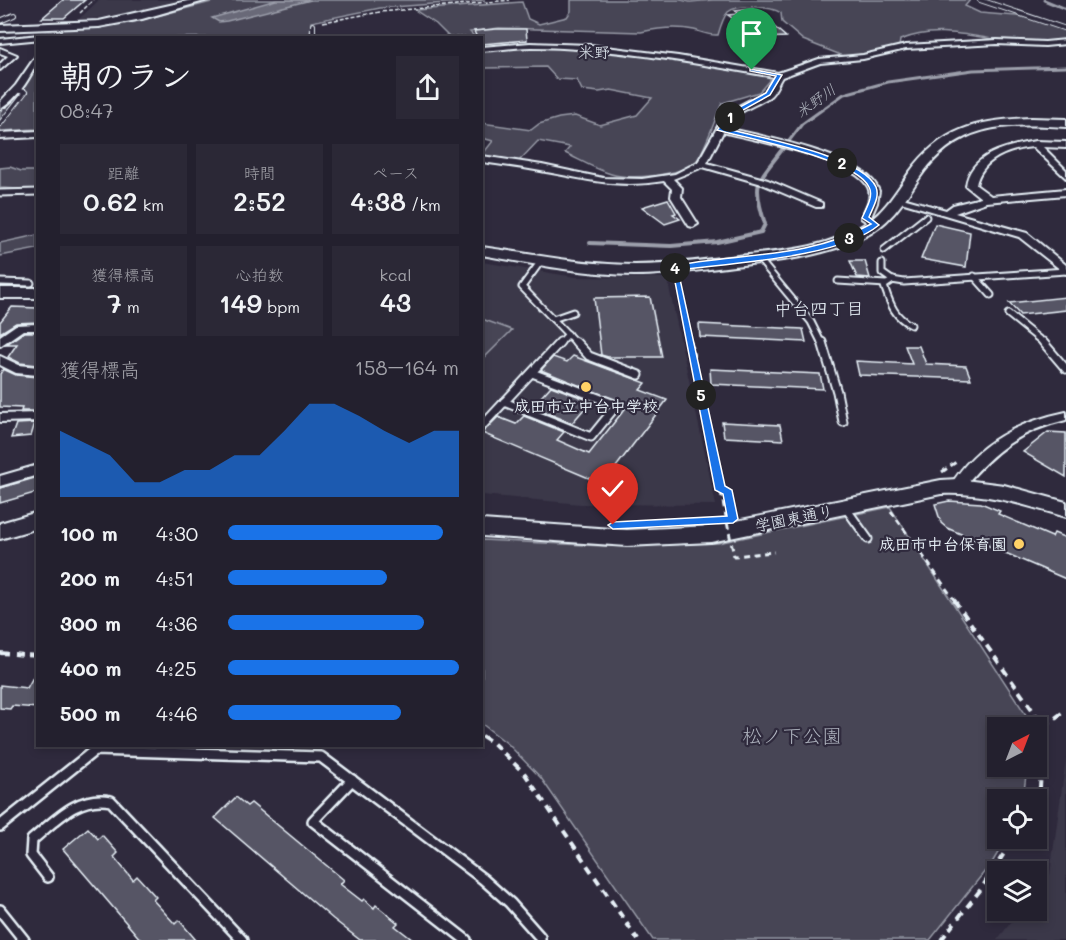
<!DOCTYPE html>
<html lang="ja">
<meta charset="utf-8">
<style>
:root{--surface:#23202e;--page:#2b2836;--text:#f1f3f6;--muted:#a3a3aa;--line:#403e4a;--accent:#1a73e8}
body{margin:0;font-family:Mali,"Klee One",sans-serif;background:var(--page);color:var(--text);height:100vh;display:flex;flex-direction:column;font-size:22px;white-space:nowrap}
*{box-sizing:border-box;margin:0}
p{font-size:20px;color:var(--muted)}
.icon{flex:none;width:33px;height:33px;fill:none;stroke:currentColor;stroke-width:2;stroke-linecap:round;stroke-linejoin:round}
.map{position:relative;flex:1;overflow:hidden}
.details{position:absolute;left:36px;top:36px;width:447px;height:711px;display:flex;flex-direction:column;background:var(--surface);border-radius:0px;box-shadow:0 3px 9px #0003,0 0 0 2px var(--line)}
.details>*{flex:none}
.needle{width:39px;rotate:42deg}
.controls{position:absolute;left:987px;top:717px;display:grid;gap:12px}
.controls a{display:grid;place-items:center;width:60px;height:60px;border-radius:0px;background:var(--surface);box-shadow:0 3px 9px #0003,0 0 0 2px var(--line);font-size:30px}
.pin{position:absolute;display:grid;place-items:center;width:51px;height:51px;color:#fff;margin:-62px -26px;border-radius:50% 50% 50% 0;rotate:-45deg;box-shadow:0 0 6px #0007}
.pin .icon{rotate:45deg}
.km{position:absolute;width:30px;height:30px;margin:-15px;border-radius:50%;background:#222;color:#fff;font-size:16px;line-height:30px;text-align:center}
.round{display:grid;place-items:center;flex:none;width:63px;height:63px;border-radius:0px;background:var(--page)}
.summary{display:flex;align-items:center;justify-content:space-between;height:102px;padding:0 24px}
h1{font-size:33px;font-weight:600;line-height:45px}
.metrics{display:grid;grid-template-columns:repeat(3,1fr);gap:9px;height:102px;padding:6px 24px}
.metrics div{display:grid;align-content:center;border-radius:0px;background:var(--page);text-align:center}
.metrics b{font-size:26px;font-weight:600}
.metrics small{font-size:16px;font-weight:400}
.metrics p{font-size:16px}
.chart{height:168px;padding:12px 24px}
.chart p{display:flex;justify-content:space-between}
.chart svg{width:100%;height:108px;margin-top:6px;fill:var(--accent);opacity:.7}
ul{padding:0 24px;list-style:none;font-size:20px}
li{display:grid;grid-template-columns:96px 72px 1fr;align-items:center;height:45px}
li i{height:15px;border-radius:8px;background:var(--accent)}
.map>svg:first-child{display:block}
</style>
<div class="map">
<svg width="1066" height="940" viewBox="0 0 1066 940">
<rect width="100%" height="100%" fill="#2f2a3d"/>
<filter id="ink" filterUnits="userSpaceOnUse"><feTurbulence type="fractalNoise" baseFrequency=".0167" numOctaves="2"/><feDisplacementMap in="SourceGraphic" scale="12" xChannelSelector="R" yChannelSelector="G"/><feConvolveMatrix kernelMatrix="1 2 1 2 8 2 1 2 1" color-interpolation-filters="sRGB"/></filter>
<g filter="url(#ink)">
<!-- built -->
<g fill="#3b3749">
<path d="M99,0H184L125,15L78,20Z"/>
<path d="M482,262L575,277L667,278L716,505L580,504L482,495Z"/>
<path d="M1066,759V940H997L1020,911L1036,910L1037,891L1050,874Z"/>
</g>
<!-- green -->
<g fill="#464455" stroke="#979aa6" stroke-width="1.5">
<path d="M219,0H485L380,8L311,22L310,37L56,38L62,29L130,23Z"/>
<path d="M571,0H681L690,2L713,0H970L965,6L980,13L1027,17L1062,29L1066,31V41C1046,44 1026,43 1006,41C969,36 936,25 900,40L899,47L846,57L803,40L782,22L781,13C771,6 738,4 728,12C723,17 720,28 718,35C709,36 702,32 694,30C676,26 659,28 641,32L499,28L470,32L475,37H449L436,24L415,10L522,2L528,19L539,24L567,17L571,11Z"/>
<path d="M548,47C624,49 698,63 773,76L759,92L722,103C716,116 704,153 696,161C681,176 630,180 611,174C595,169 580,160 565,153L570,147L538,141L519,161L482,155L493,141L482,138V123L531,130L539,124L559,118L575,116L600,125L637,115L652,98L611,90L599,92L582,90L577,80L557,79L546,67L485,68L482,75V52L503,48Z"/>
<path d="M37,63V129L0,131V112Z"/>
<path d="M10,167L21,171H37V190L0,188V168Z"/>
<path d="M37,235V249L0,256V243Z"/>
<path d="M482,319L512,330L482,360Z"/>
<path d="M890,507L1032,724L1031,727L998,728V766L1027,767L1023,799L998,800V838L1006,839L993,861L930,940H653L541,778L508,744L482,724V540L606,546L718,543Z"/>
</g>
<!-- water -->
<path fill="#696978" stroke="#9c9fab" stroke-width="1.5" d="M276,0H311L227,21L219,22L212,18Z"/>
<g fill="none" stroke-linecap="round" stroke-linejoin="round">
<!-- stream-far1 -->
<g stroke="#9c9fab" stroke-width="3">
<path d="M1044,0L1066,9"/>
<path d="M783,149L802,124L844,94L888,82L973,70L1066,67"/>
</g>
<!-- stream -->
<path stroke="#9c9fab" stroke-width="4" d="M590,243L671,246L717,242L761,232L765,224C751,180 758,182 784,147"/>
</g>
<!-- building -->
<g fill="#575565" stroke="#e8f1f8" stroke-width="1.5">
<path d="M63,0H85L64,18H42Z"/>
<path d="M753,9L779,31L786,37L759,38L728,15L738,14L735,11Z"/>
<path d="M496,29H526L527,40L482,44V38H477L474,31Z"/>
<path d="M668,199L676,213L673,214L680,219L665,224L642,207Z"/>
<path d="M935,224L970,232L966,267L921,259Z"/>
<path d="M850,261H865L870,278L857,277Z"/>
<path d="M650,297L662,357H608L601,355L594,298Z"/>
<path d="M1066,297V310L1020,315L1009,303Z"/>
<path d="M12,307L38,308V322L16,323L0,333V322Z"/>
<path d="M699,324L803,329L806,342L700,337Z"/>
<path d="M24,332H38V365L20,363L8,357L17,344H7Z"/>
<path d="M905,346H919L926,364L966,366L971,379L859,375L856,361L912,364Z"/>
<path d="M573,356L646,383L640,390L667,400L603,484L482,433L498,417L516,424L524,416L564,432L557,440L589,454L628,405L541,370L553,357L567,362Z"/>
<path d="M3,369L16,375L38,377V411H21L22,408L0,407V374Z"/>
<path d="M710,369L820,374L823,389L711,384Z"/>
<path d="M551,386L591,401L572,423L532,407Z"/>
<path d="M722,422L780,425L783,440L724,437Z"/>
<path d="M35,423L31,436L11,438L16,424Z"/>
<path d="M1048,432L1066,433V477L1023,452Z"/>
<path d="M38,477V492L0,503V488Z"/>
<path d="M949,501L981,503L1000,511L998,514L1052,537L1054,533L1066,538V579L947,528L941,523L935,504Z"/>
<path d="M38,668V708L12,706L10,709L0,708V685L27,688Z"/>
<path d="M236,797L247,806L251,803L344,880L340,884L362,901L364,899L374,908L376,905L398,923L395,926L413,940H360L333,919L215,818Z"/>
<path d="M88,828L98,839L102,835L118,853L114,857L133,880L137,876L156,897L153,900L175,924L179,920L196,940H141L63,849Z"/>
</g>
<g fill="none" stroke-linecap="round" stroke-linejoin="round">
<defs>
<g id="lane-far3">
<path d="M980,0L1066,29"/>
<path d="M0,21L14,15"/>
<path d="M313,25V38"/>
<path d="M0,124L25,92L15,90"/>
</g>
<g id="lane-far2">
<path d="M0,193L38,192"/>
<path d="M884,250L926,217"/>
<path d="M759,259L811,322L822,344"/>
<path d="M541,261L522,287L577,344"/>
<path d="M882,263V273L892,280L904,282L1066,271"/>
<path d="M974,276L991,295"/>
<path d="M893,280L884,286C890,303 894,317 911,325"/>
<path d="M838,281L886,284"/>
<path d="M0,282L31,283"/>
<path d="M1008,314L1045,344"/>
<path d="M553,319L573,312"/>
<path d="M559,344L568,334"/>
</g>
<g id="lane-far1">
<path d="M576,342L589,356L639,375"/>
<path d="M822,342L837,392L843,422"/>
<path d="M1043,342L1066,369"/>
<path d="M504,402L591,437L617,405L532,373"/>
<path d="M482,426L560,342"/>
<path d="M845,507L868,539"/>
</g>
<g id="lane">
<path d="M352,780L313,821L466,940"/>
<path d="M0,826L95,750L321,757L483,879L510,903L540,937V940"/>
<path d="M48,877L31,855L32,840C55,821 78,794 111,801L242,940"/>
<path d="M0,910L24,940"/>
</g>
<g id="street">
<path d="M49,34H52V38L0,43V39Z"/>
<path d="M997,40L1045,42L1066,40V44L1045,46L997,44L906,49L863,59L820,63L782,77C778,83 775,93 769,97C754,107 735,111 726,128C760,136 868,155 879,191L877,203L871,217L881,225L876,228L861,218C865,209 873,197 868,187C854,159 754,140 723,132L707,163L768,180L822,203V207H816L762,184L703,167L673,179L682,188L681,197L698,224L693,227L689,226L671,197L672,189L664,181C616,189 587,179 541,171C521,167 501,165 482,162V156L542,165L603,178L642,179L675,174L698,162L722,119L735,108L765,92L774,77C694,63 614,48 532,47C516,47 499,50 482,51V47L530,43L590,45L678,56L778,73L819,59L863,55L906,45Z"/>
<path d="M0,48L17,55L0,70V64L8,56L0,53Z"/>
<path d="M38,53C38,70 15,102 0,109V102L16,85Z"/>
<path d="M38,131V137L0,139V133Z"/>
<path d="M1035,141L1066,142V148L1043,147L1066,170V178L1033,147C1010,149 981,159 976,185L991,196L1066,189V195L986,202L955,213L1027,233L1066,265V274L1019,237L894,200L899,197L946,210L953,205L981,198L966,186C970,153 1009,146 1035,141Z"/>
<path d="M38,324V330H23L0,346V336L16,325Z"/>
<path d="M0,356L19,365L38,367V375L16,373L0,365Z"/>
<path d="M1066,412V420C1019,431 993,451 963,488H953L951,485C977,442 1019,422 1066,412Z"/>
<path d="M38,413V421L0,422V414Z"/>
<path d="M38,465V475L0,486V476Z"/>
</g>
<g id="secondary">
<path d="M192,0H208L142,19L99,27L0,31V25L99,21Z"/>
<path d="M1031,118L1066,119V127C1003,123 956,123 918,180C903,203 888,226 862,238C825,256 783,260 743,265C707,269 671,275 634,275C583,274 532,264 482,255V247C533,254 583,265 635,265C673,265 710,259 748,255C787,251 831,247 865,224C884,212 896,192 909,173C941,128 978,120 1031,118Z"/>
<rect x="0" y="288" width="38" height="10"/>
<path d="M957,479L1004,485L1066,502V517C1024,505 986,492 941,494L711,542L627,546L482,536V520L627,530L711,526L941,480Z"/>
<path d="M38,512V528L0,539V523Z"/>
</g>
</defs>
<!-- lane-far3 casing -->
<use href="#lane-far3" stroke="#e8f1f8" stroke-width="6"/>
<!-- lane-far2 casing -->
<use href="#lane-far2" stroke="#e8f1f8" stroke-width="9"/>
<!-- lane-far1 casing -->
<use href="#lane-far1" stroke="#e8f1f8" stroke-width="11"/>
<!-- lane casing -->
<use href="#lane" stroke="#e8f1f8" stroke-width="14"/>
<!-- street casing -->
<use href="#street" stroke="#e8f1f8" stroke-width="4"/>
<!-- secondary casing -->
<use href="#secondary" stroke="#e8f1f8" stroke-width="4"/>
<!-- path-far3 -->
<g stroke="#e8f1f8" stroke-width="1.5" stroke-dasharray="4 2" stroke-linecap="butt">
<path d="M80,13L93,0"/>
<path d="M323,22L380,12L510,0"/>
</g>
<!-- path-far2 -->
<path stroke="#e8f1f8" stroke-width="2" stroke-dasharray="4.5 4" stroke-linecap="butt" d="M678,281L691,344"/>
<!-- path-far1 -->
<g stroke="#e8f1f8" stroke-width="3" stroke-dasharray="6 4.5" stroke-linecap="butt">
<path d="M691,342L721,492"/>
<path d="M942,472L956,462"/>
<path d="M720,490H727L732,514"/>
<path d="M891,511L955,601"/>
</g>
<!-- path -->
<g stroke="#e8f1f8" stroke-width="4" stroke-dasharray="8 6" stroke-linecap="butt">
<path d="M954,600L1044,726L1040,787L1034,800"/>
<path d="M0,653L38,656"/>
<path d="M1044,726L1066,710"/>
<path d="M482,736L493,743L525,774L638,940"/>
<path d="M941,940L981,889L1014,838"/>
</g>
<!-- lane-far3 -->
<use href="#lane-far3" stroke="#2f2a3d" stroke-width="4"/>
<!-- lane-far2 -->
<use href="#lane-far2" stroke="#2f2a3d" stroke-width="5"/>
<!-- lane-far1 -->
<use href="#lane-far1" stroke="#2f2a3d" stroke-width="7"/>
<!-- lane -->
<use href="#lane" stroke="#2f2a3d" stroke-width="9"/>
<!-- street -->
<use href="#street" fill="#2f2a3d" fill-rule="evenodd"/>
<!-- secondary -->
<use href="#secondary" fill="#2f2a3d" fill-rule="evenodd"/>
<!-- path-bridge -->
<path stroke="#e8f1f8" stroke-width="3" stroke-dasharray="6 4.5" stroke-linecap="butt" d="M721,492L734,556L774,552"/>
</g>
</g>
<!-- route -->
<path fill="#1a73e8" stroke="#fff" stroke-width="1.5" d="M750,69L782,75L770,95L741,111L724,128C756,137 863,156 876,187C880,197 873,207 869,217L879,225C839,258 732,263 678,270L725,486L732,490L738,519L733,523L613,529L608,525L613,522L727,516L723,494L715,490L672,266C739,253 809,259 871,224L862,218C866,209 874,196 869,187C855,158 749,139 717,130L736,109L766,93L776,76L750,71Z"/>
<!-- markers -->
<g fill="#ffd166" stroke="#2f2a3d" stroke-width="2">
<circle cx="586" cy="387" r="6"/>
<circle cx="1019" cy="544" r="6"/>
</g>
<g text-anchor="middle" stroke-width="4.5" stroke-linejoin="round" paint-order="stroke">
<!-- far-water labels -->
<g font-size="15" font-style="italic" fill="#afb4be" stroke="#2f2a3d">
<text transform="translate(816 101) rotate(-36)" y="5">米野川</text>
</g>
<!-- far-quarter labels -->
<g font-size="16" fill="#e8f1f8" stroke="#2f2a3d">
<text x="594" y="58">米野</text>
</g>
<!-- poi labels -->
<g font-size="16" font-weight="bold" fill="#e8f1f8" stroke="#2f2a3d">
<text x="586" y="412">成田市立中台中学校</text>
<text x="1007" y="550" text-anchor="end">成田市中台保育園</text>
</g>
<!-- street labels -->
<g font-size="16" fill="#e8f1f8" stroke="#2f2a3d">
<text transform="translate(794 518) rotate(-11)" y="6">学園東通り</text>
</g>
<!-- neighbourhood labels -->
<g font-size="18" fill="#e8f1f8" stroke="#2f2a3d">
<text x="819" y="315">中台四丁目</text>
</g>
<!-- near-park labels -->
<g font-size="20" fill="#afb4bf" stroke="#2f2a3d">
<text x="792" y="743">松ノ下公園</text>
</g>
</g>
</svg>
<div class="controls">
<a><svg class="needle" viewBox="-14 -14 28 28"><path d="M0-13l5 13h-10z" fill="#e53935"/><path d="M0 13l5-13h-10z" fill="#a3a3aa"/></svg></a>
<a><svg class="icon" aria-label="locate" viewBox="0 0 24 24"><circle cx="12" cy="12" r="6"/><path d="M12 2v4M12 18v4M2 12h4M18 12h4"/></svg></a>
<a><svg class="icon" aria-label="layers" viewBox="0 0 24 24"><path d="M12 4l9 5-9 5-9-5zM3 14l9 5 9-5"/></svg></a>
</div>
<div class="pin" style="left:752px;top:70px;background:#1e9e55"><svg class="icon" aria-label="arrive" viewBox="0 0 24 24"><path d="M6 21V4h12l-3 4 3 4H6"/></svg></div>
<div class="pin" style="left:613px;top:525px;background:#d93025"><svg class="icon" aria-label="check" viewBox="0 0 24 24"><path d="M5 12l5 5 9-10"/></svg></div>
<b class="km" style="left:730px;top:117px">1</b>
<b class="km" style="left:842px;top:163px">2</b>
<b class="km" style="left:849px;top:238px">3</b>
<b class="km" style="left:675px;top:268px">4</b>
<b class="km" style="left:701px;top:395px">5</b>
<section class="details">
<div class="summary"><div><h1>朝のラン</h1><p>08:47</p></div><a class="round"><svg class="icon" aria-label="share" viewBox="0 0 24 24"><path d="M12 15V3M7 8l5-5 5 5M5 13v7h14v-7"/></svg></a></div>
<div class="metrics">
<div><p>距離</p><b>0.62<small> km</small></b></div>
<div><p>時間</p><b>2:52</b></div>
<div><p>ペース</p><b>4:38<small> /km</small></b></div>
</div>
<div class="metrics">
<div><p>獲得標高</p><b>7<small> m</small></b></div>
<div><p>心拍数</p><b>149<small> bpm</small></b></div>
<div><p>kcal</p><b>43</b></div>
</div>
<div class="chart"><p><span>獲得標高</span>158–164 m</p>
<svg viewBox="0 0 160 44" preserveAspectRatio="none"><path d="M0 44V17L10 22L20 27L30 38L40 38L50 33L60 33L70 27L80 27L90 17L100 6L110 6L120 11L130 17L140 22L150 17L160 17V44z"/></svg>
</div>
<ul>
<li><b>100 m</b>4:30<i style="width:93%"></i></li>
<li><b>200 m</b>4:51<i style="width:69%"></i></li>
<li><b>300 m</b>4:36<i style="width:85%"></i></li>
<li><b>400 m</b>4:25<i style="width:100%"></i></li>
<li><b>500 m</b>4:46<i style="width:75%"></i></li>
</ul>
</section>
</div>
